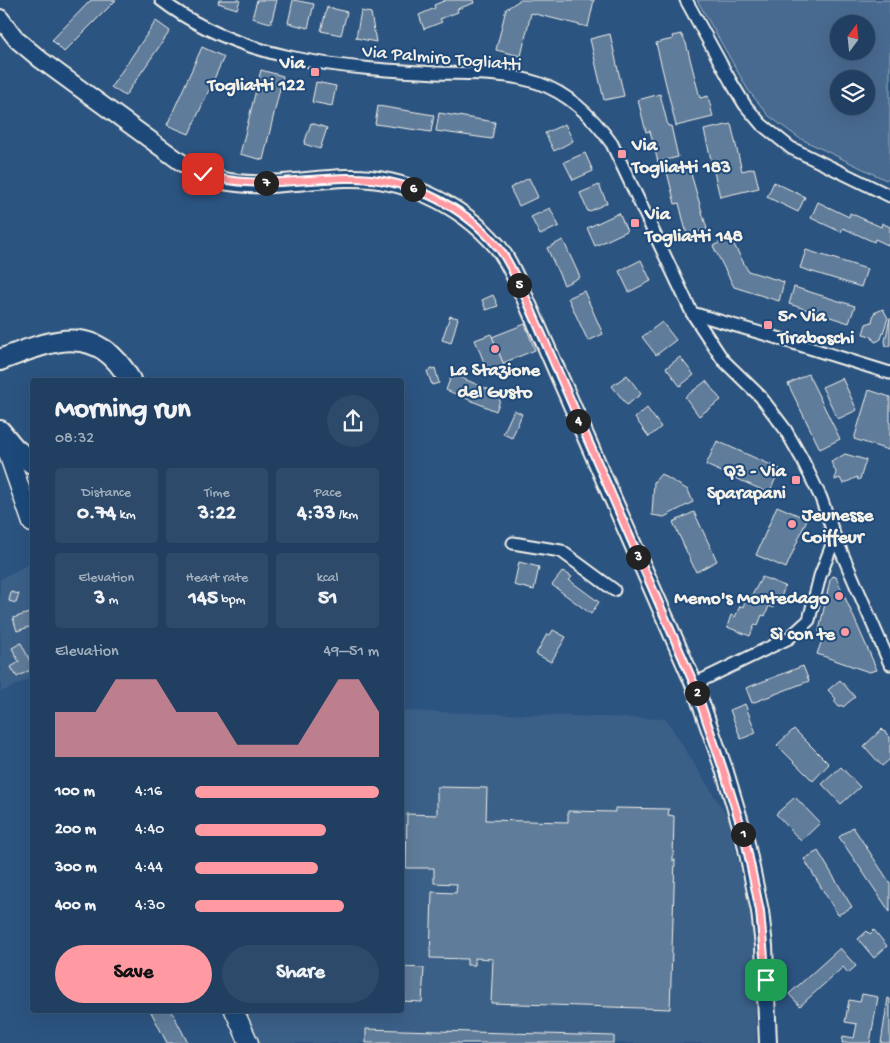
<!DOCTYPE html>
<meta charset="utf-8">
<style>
:root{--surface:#213f61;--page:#2d4a6a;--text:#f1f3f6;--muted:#a2afbd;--line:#3e5876;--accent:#ff9aa2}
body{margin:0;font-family:"Gochi Hand",sans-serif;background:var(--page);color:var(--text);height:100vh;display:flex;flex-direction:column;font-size:19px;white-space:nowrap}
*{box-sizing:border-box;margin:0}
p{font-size:16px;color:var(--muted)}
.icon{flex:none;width:28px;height:28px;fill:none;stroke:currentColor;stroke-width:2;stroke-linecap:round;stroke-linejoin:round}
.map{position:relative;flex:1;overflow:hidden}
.details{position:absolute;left:30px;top:378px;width:374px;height:635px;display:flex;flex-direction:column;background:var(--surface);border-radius:5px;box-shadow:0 5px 20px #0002,0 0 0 1px var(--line)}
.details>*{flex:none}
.needle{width:32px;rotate:15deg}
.fabs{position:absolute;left:830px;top:15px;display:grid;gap:10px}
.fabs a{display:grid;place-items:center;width:45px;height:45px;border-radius:50%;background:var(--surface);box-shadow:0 5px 20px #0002,0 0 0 1px var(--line);font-size:25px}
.pin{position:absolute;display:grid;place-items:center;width:42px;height:42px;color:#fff;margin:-21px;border-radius:10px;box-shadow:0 2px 8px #0006}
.km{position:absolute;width:25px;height:25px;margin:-12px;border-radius:50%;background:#222;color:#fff;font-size:14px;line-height:25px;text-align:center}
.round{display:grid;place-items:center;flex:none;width:52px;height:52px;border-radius:26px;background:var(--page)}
.headline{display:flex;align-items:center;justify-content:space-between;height:85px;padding:0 25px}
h1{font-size:28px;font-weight:800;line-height:38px}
.metrics{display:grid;grid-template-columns:repeat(3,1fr);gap:8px;height:85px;padding:5px 25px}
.metrics div{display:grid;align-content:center;border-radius:5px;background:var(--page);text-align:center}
.metrics b{font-size:21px;font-weight:800}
.metrics small{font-size:14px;font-weight:400}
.metrics p{font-size:14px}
.chart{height:140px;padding:10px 25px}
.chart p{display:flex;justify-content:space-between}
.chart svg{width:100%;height:90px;margin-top:5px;fill:var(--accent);opacity:.7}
.button{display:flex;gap:10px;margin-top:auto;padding:10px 25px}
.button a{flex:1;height:58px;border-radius:30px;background:var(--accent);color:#111;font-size:20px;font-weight:800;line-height:58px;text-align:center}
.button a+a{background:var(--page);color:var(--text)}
ul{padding:0 25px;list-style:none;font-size:16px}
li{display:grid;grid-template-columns:80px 60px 1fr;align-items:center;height:38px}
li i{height:12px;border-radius:6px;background:var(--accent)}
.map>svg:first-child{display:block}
</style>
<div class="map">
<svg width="890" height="1043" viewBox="0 0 890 1043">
<rect width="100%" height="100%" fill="#2c5481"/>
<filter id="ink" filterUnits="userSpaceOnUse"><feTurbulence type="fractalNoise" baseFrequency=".02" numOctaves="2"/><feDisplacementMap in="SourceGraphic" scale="10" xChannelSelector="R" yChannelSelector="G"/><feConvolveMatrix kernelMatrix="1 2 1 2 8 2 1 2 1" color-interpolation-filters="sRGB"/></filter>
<g filter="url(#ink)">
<!-- built -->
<g fill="#3b6088">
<path d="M32,562V678L1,692L0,579Z"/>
<path d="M401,711L666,719L728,818L753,924L756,1043H259L244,1010H401Z"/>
</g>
<!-- green -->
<path fill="#496b90" stroke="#9eaebc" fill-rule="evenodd" d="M697,0H890V177L886,180L799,138L769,116L748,90ZM839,24H866V51H839ZM839,79H866V106H839Z"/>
<!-- building -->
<g fill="#5e7b9a" stroke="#f4f1e8">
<path d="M91,0H116L64,52L52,40Z"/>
<path d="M219,0H240L237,9L218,3Z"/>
<path d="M257,0H277L271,23L252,18Z"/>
<path d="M293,0L314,4L308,28L288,23Z"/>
<path d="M446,0H473L474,3L457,9L458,12L440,19L442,22L424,29L419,15L435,8L434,5Z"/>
<path d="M520,0H594L588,27L531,13L521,56L496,50L506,9Z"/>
<path d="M327,7L347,12L341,35L321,31Z"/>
<path d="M361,11L371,13L376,42L356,38Z"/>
<path d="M156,21L170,31L125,96L111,87Z"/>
<path d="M610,34L624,96L604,100L590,39Z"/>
<path d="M681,34L686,43L700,98L708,96L713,117L676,126L656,43L673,39L672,36Z"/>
<path d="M202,47L224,57L189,134L167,125Z"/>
<path d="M261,70L283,76L263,160L240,154Z"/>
<path d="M316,82L336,86L332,106L312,102Z"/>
<path d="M660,94L668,126H671L678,157L658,162L650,131L646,132L638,100Z"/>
<path d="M378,106L434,115L431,132L375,124Z"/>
<path d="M439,113L495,122L492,139L436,131Z"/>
<path d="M311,123L327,128L320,149L304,144Z"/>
<path d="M565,124L573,141L554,151L545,133Z"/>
<path d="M731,124L742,171L754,168L759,188L720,197L704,130Z"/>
<path d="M585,153L593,171L573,180L564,162Z"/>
<path d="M689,167L707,229L687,235L679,203L675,204L667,172Z"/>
<path d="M529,178L538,197L519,206L510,188Z"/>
<path d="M774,182L805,197L798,212L767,197Z"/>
<path d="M599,185L607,203L588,212L580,193Z"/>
<path d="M818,202L849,217L850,213L881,227L882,223L890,227V246L875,239L874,242L843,228L841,232L811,218Z"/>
<path d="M550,208L559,226L540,235L531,217Z"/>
<path d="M619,213L627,231L595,246L587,228Z"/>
<path d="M730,237L748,271L784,282L779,301L734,287L713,246Z"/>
<path d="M563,240L580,277L564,285L547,248Z"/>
<path d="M806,250L867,269L861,287L800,268Z"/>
<path d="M641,260L651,281L629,292L619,271Z"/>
<path d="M794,287L855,306L849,323L789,304Z"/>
<path d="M584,291L603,334L588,341L568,298Z"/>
<path d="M493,295L498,306L486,310L482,300Z"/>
<path d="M883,309L888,318L881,339L876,342L874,341L871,336L863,334L866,324L872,322L874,313Z"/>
<path d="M450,316L458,318L451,343L442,340Z"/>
<path d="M890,318V345L889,346H886L885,341Z"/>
<path d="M662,322L676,340L656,355L642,337Z"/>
<path d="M525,324L535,350L503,363L492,337Z"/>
<path d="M491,334L504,365L488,372L475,340Z"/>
<path d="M680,357L694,375L680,386L666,368Z"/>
<path d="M435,368L439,383L432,385L427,371Z"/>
<path d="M452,374L502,395L496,411L446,390Z"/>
<path d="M808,374L840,439L820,449L788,384Z"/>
<path d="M627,375L641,394L627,405L612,386Z"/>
<path d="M842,378L857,410L838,419L822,387Z"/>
<path d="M706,381L721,400L699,416L685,397Z"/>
<path d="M869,390L890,397V443L888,450L854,439Z"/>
<path d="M647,408L661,427L649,437L635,418Z"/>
<path d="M514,410L522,414L512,438L503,434Z"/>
<path d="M717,441L780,469L769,493L706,465Z"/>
<path d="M845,454L866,460L860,479L858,480L857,477L843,484L840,478L835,480L836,472L831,462Z"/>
<path d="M661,474L688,490L693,502L664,517L652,515L654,482Z"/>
<path d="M777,506L807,519L786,568L756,555Z"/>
<path d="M694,512L717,561L696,572L673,522Z"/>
<path d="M519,562L539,567L534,590L514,585Z"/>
<path d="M563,571L572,577L569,580L599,602L591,614L552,585Z"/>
<path d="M833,576L836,577L877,670L869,672L817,654L822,640L819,631L830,580Z"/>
<path d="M762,577L785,586L781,597L778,596L773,608L769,606L765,616L762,615L758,625L755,624L750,636L727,627L731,615L735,617L740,606L743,607L747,595L751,597Z"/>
<path d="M11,592L19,594L16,603L9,601Z"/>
<path d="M32,612V626L17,631L13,618Z"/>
<path d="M553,630L566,637L551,662L536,654L547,634L550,635Z"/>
<path d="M21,643L32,665V669L17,677L11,667L19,662L12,648Z"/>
<path d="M803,666L809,681L752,703L746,688Z"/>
<path d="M840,680L855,697L843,707L841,705L839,707L834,701L836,699L828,690Z"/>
<path d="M745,704L756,733L741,739L730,710Z"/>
<path d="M794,729L829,764L813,781L777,745Z"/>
<path d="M882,729L890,737V759L882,766L864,746Z"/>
<path d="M841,767L860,787L841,804L822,784Z"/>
<path d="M437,787L487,788L486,820L568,822V811L615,812V808L669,809L668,815L674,816L673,861L675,859L670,1009L491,1003L493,959L475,958V965H467V959L430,958L432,892L456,893L457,884L434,883V868H406L407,814L437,815Z"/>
<path d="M795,797L820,823L801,841L776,814Z"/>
<path d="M853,827L890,883V912L839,837Z"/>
<path d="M818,851L852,907L838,915L804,859Z"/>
<path d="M874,930L887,946L874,958L858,939L867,931L870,934Z"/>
<path d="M840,948L856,966L848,973L843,967L800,1006L789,994Z"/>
<path d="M403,967L424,968L422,1002L401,1001Z"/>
<path d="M862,994L878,997L870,1043H842L843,1036L854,1038L857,1024L845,1022L849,1000L860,1002Z"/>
<path d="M888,998L890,999V1043H881Z"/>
<path d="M150,1010H171L188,1043H167Z"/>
<path d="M366,1029L614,1036V1043H366Z"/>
</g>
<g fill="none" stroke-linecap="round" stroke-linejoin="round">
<defs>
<g id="street">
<path d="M161,0C240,61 340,68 436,73C469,74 506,72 538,83C570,94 593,117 612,144L692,313L723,360L760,396L785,429L802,459L821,498L835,537L890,664"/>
<path d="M686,0L731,82L745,105L761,124L791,148L890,196"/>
<path d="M692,313L771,336L890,373"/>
<path d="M513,543L561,551L614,590"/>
<path d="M694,684L789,638L809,620L820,576L835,537"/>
</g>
<path id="secondary" d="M0,18L17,40L41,60L182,163C195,169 207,176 220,180C259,190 306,179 346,178C402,176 460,203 497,246C507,257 514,275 521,289L694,684L725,772L745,839L760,911L764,946L768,1043"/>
<g id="primary">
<path d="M2,436L32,523"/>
<path d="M234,1010L249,1043"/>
</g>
<g id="highway">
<path d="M0,360C52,340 97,321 130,380"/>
<path d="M0,431L14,448L32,463"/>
</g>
</defs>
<!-- street casing -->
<use href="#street" stroke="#f4f1e8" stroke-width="15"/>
<!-- secondary casing -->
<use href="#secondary" stroke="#f4f1e8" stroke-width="20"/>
<!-- primary casing -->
<use href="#primary" stroke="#f4f1e8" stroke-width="21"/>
<!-- highway casing -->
<use href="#highway" stroke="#f4f1e8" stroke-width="24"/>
<!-- street -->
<use href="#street" stroke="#1f4a7a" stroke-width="11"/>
<!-- secondary -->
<use href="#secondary" stroke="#1f4a7a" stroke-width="16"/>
<!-- primary -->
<use href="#primary" stroke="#1f4a7a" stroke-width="18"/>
<!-- highway -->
<use href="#highway" stroke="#1f4a7a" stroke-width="20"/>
</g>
</g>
<g fill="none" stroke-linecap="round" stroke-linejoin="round" filter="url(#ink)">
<defs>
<path id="route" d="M203,174C251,190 296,179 346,178C402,176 461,203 497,246C507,257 514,275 522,289L694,684L724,772L745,839L760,911L766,980"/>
</defs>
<!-- route casing -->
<use href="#route" stroke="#fff" stroke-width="10"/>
<!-- route -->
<use href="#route" stroke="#ff9aa2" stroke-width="6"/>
</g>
<!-- markers -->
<g fill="#ff9aa2" stroke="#1f4a7a" stroke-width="2">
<rect x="310" y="67" width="10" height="10" rx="2.5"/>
<rect x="617" y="149" width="10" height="10" rx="2.5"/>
<rect x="630" y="218" width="10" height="10" rx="2.5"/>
<rect x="763" y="320" width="10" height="10" rx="2.5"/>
<circle cx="495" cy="349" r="5"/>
<rect x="791" y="475" width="10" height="10" rx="2.5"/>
<circle cx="792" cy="524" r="5"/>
<circle cx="839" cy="596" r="5"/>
<circle cx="845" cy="632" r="5"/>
</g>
<g text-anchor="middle" stroke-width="4" stroke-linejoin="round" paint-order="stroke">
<!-- street labels -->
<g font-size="19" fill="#f4f1e8" stroke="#1f4a7a">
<text transform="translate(442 56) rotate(5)" y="7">Via Palmiro Togliatti</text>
</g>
<!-- poi labels -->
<g font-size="19" font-weight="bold" fill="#f4f1e8" stroke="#1f4a7a" text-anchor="end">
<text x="305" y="68">Via<tspan x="305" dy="22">Togliatti 122</tspan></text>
<text x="632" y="150" text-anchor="start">Via<tspan x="632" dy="22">Togliatti 183</tspan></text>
<text x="645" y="219" text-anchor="start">Via<tspan x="645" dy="22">Togliatti 148</tspan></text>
<text x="778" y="321" text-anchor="start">5^ Via<tspan x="778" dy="22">Tiraboschi</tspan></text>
<text x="495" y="375" text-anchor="middle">La Stazione<tspan x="495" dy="22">del Gusto</tspan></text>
<text x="786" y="476">Q3 - Via<tspan x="786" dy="22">Sparapani</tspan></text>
<text x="802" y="520" text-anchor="start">Jeunesse<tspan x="802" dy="22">Coiffeur</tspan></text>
<text x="829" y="603">Memo's Montedago</text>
<text x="835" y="639">Sì con te</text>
</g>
</g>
</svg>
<div class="fabs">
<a><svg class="needle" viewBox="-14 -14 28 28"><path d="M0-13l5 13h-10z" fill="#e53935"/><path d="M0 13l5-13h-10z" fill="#a2afbd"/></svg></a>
<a><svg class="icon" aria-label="layers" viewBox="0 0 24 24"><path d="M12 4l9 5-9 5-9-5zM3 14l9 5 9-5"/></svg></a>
</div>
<div class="pin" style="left:766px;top:980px;background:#1e9e55"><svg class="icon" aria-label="arrive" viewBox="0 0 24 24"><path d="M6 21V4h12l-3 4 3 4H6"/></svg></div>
<div class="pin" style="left:203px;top:174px;background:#d93025"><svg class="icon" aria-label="check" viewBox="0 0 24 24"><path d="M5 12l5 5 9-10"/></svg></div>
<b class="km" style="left:743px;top:834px">1</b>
<b class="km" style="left:697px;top:693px">2</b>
<b class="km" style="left:638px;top:557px">3</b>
<b class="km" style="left:578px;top:421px">4</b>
<b class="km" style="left:519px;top:285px">5</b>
<b class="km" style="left:413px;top:189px">6</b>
<b class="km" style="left:266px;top:183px">7</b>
<section class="details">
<div class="headline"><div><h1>Morning run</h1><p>08:32</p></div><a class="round"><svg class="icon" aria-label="share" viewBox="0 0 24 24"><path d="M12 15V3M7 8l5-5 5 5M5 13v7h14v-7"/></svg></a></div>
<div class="metrics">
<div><p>Distance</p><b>0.74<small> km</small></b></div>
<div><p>Time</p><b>3:22</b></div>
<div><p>Pace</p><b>4:33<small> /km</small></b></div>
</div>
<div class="metrics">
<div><p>Elevation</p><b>3<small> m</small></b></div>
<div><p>Heart rate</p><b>145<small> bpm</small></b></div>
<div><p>kcal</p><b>51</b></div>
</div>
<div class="chart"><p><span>Elevation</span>49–51 m</p>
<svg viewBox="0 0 160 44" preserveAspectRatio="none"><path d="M0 44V22L10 22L20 22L30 6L40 6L50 6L60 22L70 22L80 22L90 38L100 38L110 38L120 38L130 22L140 6L150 6L160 22V44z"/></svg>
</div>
<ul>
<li><b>100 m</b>4:16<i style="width:100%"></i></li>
<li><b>200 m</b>4:40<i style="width:71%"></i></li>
<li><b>300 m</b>4:44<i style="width:67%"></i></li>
<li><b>400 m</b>4:30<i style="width:81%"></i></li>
</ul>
<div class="button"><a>Save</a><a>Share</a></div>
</section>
</div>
